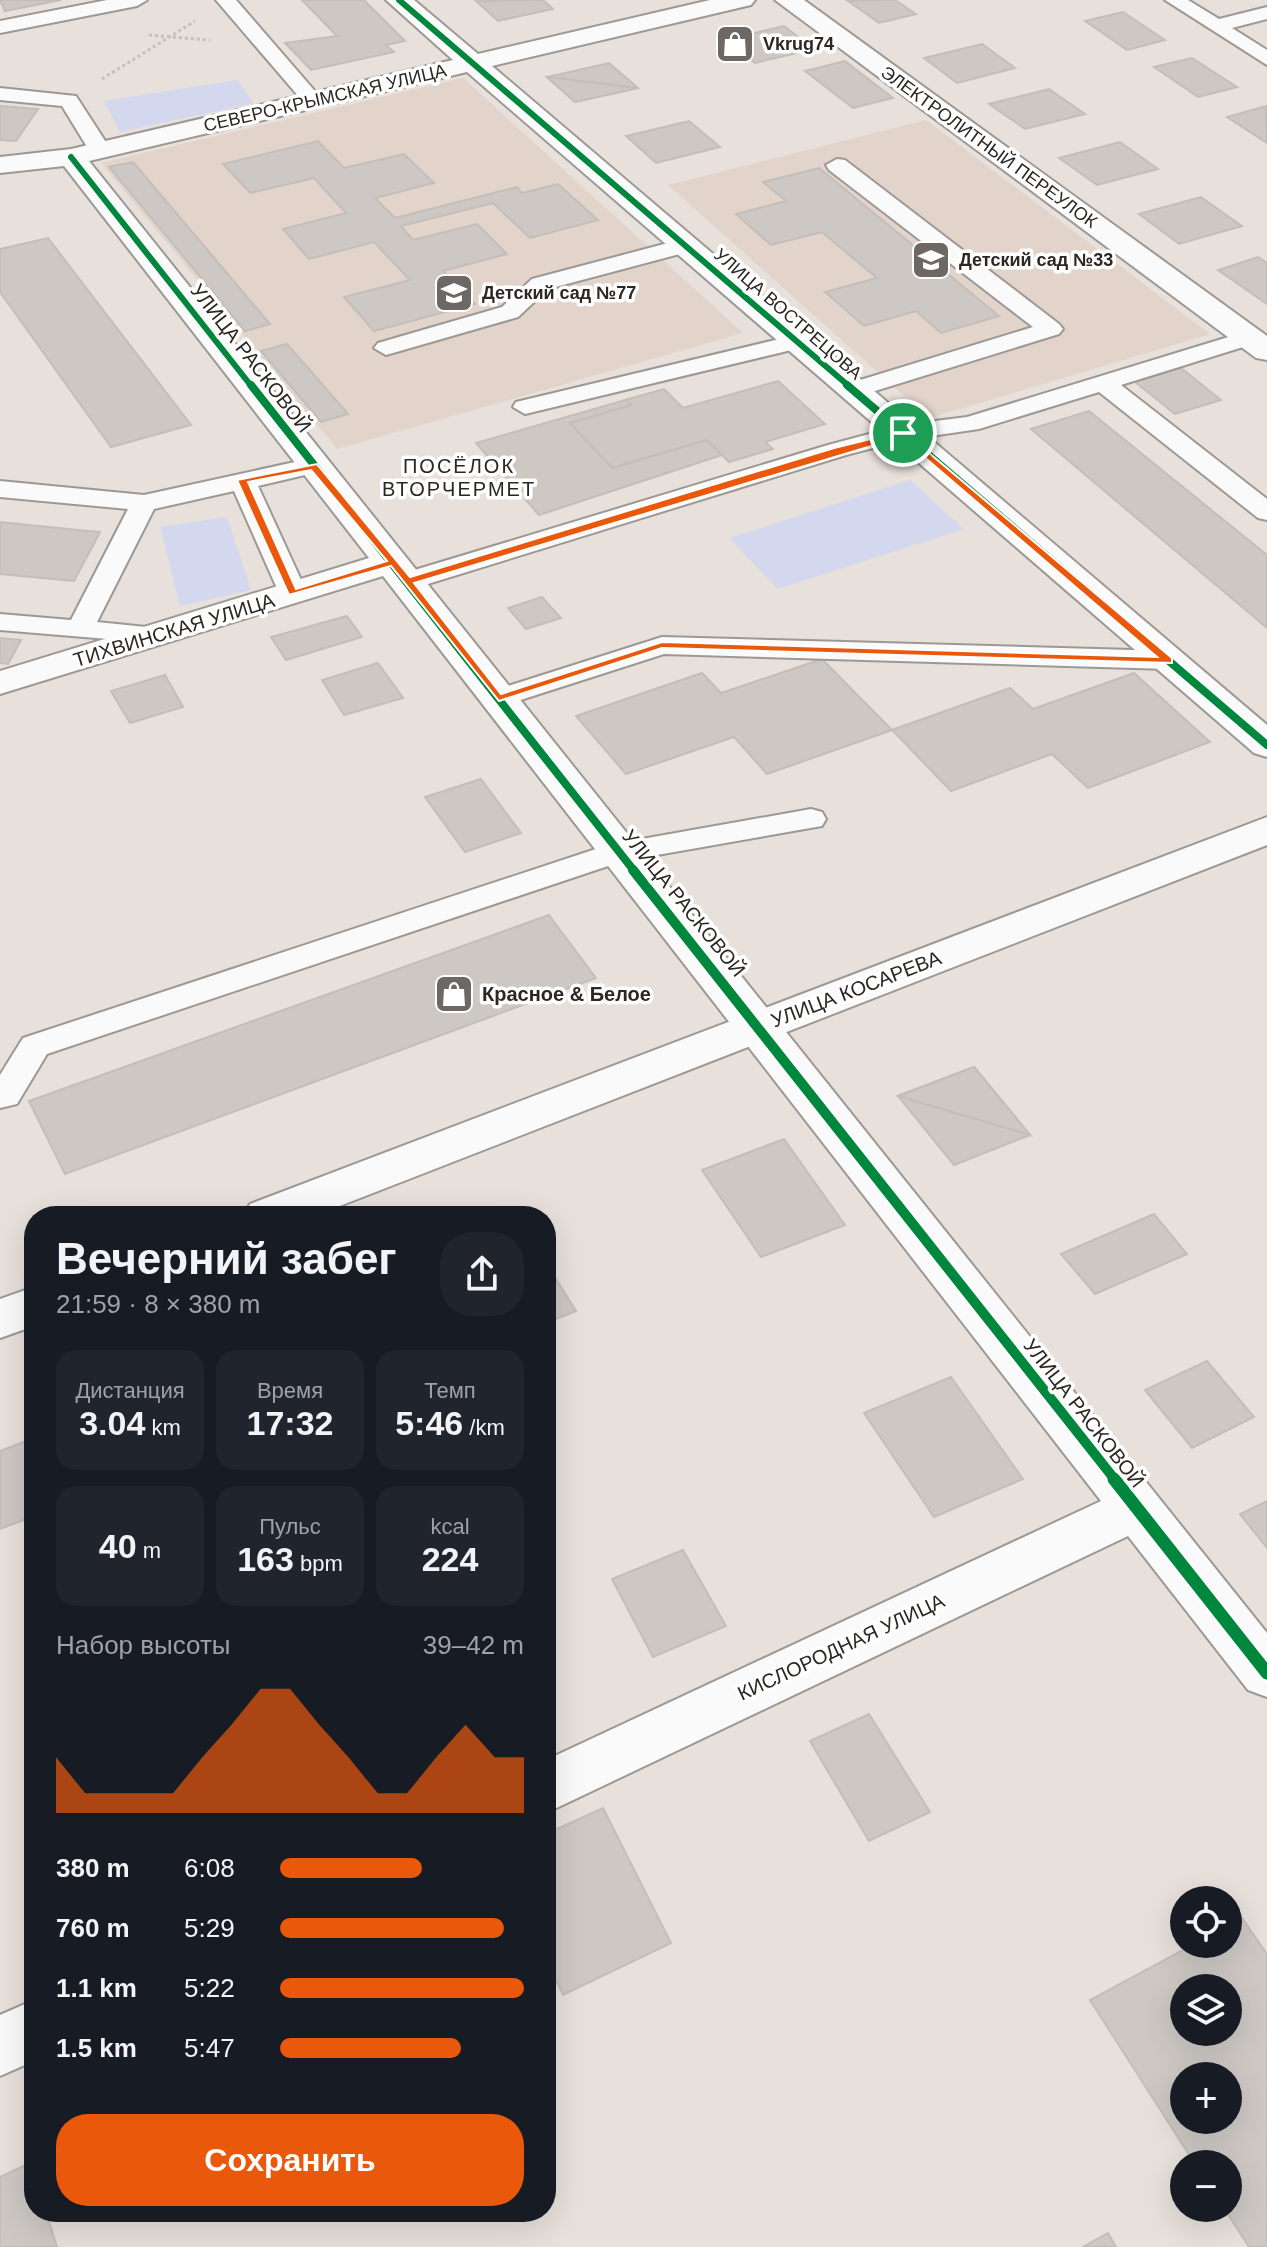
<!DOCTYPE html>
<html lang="ru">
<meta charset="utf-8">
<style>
:root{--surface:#171b24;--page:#20242c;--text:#f1f3f6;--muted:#9ea1a6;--accent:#ea580c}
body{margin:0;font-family:Arial,sans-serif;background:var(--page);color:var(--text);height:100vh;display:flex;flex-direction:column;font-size:30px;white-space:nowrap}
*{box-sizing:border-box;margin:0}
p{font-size:26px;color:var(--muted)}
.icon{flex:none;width:44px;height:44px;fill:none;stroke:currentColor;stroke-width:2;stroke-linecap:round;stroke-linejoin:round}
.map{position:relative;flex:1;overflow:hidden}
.drawer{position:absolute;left:24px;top:1206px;width:532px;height:1016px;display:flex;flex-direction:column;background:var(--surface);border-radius:32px;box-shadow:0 8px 32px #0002}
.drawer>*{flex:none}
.controls{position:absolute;left:1170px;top:1886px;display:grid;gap:16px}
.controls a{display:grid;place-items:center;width:72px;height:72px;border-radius:50%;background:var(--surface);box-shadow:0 8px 32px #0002;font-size:40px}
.pin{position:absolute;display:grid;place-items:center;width:68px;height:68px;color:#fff;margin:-34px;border:4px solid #fff;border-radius:50%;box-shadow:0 2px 8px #0007}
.round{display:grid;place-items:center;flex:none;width:84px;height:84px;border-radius:32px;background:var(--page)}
.headline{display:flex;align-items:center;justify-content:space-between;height:136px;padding:0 32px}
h1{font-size:44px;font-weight:800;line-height:60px}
.metrics{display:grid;grid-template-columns:repeat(3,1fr);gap:12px;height:136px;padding:8px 32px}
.metrics div{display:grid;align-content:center;border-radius:20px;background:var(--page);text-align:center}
.metrics b{font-size:34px;font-weight:800}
.metrics small{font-size:22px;font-weight:400}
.metrics p{font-size:22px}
.chart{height:224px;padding:16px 32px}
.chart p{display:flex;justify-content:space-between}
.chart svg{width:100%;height:144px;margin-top:8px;fill:var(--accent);opacity:.7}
.action{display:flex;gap:16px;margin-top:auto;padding:16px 32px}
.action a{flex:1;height:92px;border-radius:32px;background:var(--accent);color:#fff;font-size:32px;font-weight:800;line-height:92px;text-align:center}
ul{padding:0 32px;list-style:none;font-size:26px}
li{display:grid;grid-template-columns:128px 96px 1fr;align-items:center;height:60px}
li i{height:20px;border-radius:10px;background:var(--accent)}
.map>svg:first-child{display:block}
</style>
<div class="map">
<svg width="1267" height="2247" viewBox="0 0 1267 2247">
<rect width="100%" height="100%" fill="#e7e0db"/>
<!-- built -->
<g fill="#e2d4cb">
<path d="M463,78L743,333L337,449L101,163Z"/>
<path d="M926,120L1210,334L929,418L668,185Z"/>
</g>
<!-- green -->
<g fill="#d4d8ee">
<path d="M237,80L254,103L120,132L104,101Z"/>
<path d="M910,480L964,529L778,589L729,538Z"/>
<path d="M227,517L251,590L180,606L160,527Z"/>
</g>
<!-- building -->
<g fill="#cdc8c4" stroke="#c3beba" stroke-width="2" fill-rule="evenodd">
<path d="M0,0H61L5,11Z"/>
<path d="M302,0H364L405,41L386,45L394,52L311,70L285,43L337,36Z"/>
<path d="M543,0L553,9L498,21L476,1Z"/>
<path d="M895,0L916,14L879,23L848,1Z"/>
<path d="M1123,12L1165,40L1127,50L1085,21Z"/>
<path d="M784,26L814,49L755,63L725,40Z"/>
<path d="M982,44L1015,68L957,83L924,58Z"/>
<path d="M1192,58L1237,87L1198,97L1154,67Z"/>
<path d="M845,61L893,98L853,108L805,71Z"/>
<path d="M609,63L638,88L575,102L547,77Z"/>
<path d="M547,77L638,88L575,102Z"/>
<path d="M1049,89L1085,114L1025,129L989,104Z"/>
<path d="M0,106L38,109L16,141L0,140Z"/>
<path d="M1266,106L1267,143L1227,117Z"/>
<path d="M689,121L720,147L656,163L626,136Z"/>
<path d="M318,141L344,168L404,154L434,183L375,198L395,218L517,187L522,193L558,184L598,220L530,238L493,203L401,226L413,240L477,224L507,254L443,271L475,304L374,331L344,297L410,280L374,242L309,259L283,229L346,213L314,178L250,193L223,164Z"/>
<path d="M1120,142L1158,169L1097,185L1059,158Z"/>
<path d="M133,162L270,324L245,331L109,167Z"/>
<path d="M819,168L999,316L941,333L916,311L864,326L825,292L877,278L822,232L771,245L736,214L786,201L763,182Z"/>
<path d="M1201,197L1242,226L1179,244L1139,214Z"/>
<path d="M48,238L191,425L111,447L0,292V249Z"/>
<path d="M1258,257L1267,263V304L1218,270Z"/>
<path d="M287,344L348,414L321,422L261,351Z"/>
<path d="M1181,368L1221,400L1175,414L1135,382Z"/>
<path d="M778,381L825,424L765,442L773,449L729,462L707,440L612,468L570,423L631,405L625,400L664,389L683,408Z"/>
<path d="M625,400L631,405L570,423L612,468L707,440L722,455L539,515L476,443Z"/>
<path d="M1089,411L1267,555V628L1031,429Z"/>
<path d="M0,522L28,525L100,532L74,581L0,574Z"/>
<path d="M542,597L561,618L526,629L508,608Z"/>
<path d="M347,616L362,637L286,660L271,637Z"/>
<path d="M0,638L21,640L8,664L0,663Z"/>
<path d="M822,659L892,730L767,774L734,737L626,774L576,716L702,673L721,693Z"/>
<path d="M378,663L403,698L344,715L322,680Z"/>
<path d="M1134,673L1210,742L1088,788L1052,754L951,791L892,730L1010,688L1033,709Z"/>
<path d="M165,675L183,707L130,723L111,691Z"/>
<path d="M481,779L521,833L465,852L425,797Z"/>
<path d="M549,915L596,978L65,1174L29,1101Z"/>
<path d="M974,1067L1030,1135L954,1165L898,1096Z"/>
<path d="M974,1067L1030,1135L898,1096Z"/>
<path d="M784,1139L845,1225L761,1257L702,1170Z"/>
<path d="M1154,1214L1187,1254L1095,1294L1061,1254Z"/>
<path d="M546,1263L576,1311L546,1323Z"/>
<path d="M1207,1361L1254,1417L1192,1448L1145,1390Z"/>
<path d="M951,1377L1023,1479L934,1517L864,1413Z"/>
<path d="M34,1438V1516L0,1529V1451Z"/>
<path d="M1267,1501V1548L1240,1514Z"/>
<path d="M683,1550L726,1626L653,1657L612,1579Z"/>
<path d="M869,1714L930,1812L869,1841L810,1741Z"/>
<path d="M603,1808L671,1943L563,1995L546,1958V1834Z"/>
<path d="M1242,1918L1267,1954V2247H1249L1224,2208H1228V2164H1195L1090,2000L1194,1944H1228V1925ZM1184,1988H1228V2032H1184ZM1184,2076H1228V2120H1184Z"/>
<path d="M30,2163L34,2176V2212H46L57,2247H0V2177Z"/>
<path d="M1108,2233L1116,2247H1083Z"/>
</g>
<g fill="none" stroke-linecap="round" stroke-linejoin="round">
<defs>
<g id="service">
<path d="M107,0H147L137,6L0,33V21Z"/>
<path d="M216,0H236L320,97L323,101L320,105H306Z"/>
<path d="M1165,0H1188L1219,19L1267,7V19L1232,28L1267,50V65Z"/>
<path d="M0,88L76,96L111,150L100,156L92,155L62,106L0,100Z"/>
<path d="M837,159L845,160L1059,324L1063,329L1059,334L862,395H844L841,390L844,385L1033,327L829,170L826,165Z"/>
<path d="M683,239L691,241L694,246L691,251L548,289L518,317L386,355L374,348L378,343L502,307L532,279Z"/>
<path d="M1248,331L1260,338L1256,343L1121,385L1267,499V520L1258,518L1099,392L979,429L904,440L846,455L418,587H398L395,581L398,575L828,445L903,425L967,417Z"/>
<path d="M796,335L808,342L804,347L525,414L513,407L516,402Z"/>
<path d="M313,458L322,461L326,466L322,471L258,486L307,593L303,599H283L279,593L234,491L154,509L97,622L166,629L170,635L166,641L156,643L0,630V614L71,620L128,509L0,497V481L144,495Z"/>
<path d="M662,637L1168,651L1178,654L1182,660L1178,666L1168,669L664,654L499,707L489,704L485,698L489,692Z"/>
<path d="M811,809L822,812L826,819L822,826L623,861L47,1054L17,1104L0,1108V1075L23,1038L608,845Z"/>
</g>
<g id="minor">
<path d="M386,0H414L478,54L710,0H755L751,5L492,66L1267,725V757L1254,753L467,72L89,161L1267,1633V1697L1248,1690L1128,1536L546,1813V1760L1101,1501L383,576L0,694V671L369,558L64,166L0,173V157L71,149L453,60Z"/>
<path d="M775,0H804L1267,336V360L1256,358Z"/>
<path d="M34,2000V2061L0,2076V2015Z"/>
</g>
<g id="tertiary">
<path d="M1267,817V845L314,1216H243L250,1204Z"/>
<path d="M34,1287V1326L0,1338V1299Z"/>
</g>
</defs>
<!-- service casing -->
<use href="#service" stroke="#9d9894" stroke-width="4"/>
<!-- minor casing -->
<use href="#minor" stroke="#9d9894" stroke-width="4"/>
<!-- tertiary casing -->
<use href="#tertiary" stroke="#9d9894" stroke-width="4"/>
<!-- path -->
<g stroke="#c3c1be" stroke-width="3" stroke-dasharray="3 3" stroke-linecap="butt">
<path d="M149,35L210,40"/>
<path d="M102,79L195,21"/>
</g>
<!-- service -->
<use href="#service" fill="#fbfafa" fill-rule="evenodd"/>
<!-- minor -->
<use href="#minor" fill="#fbfafa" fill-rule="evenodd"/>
<!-- tertiary -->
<use href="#tertiary" fill="#fbfafa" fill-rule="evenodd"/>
<defs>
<g id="cycleway-far3">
<path d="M399,0L850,387"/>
<path d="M71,157L252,387"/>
</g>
<g id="cycleway-far2">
<path d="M251,385L635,872"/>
<path d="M847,385L1267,745"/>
</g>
<path id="cycleway-far1" d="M633,870L1116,1481"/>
<path id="cycleway" d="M1114,1479L1267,1673"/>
</defs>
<!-- cycleway-far3 casing -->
<use href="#cycleway-far3" stroke="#fff" stroke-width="9"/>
<!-- cycleway-far2 casing -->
<use href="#cycleway-far2" stroke="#fff" stroke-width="12"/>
<!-- cycleway-far1 casing -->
<use href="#cycleway-far1" stroke="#fff" stroke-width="15"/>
<!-- cycleway casing -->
<use href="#cycleway" stroke="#fff" stroke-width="18"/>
<!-- cycleway-far3 -->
<use href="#cycleway-far3" stroke="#00873e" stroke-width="6"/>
<!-- cycleway-far2 -->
<use href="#cycleway-far2" stroke="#00873e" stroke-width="8"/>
<!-- cycleway-far1 -->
<use href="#cycleway-far1" stroke="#00873e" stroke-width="10"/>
<!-- cycleway -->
<use href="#cycleway" stroke="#00873e" stroke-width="13"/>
</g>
<!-- route -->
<path fill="#ea580c" stroke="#fff" stroke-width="2" fill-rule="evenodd" d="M903,431L1172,658V663L662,648L499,701L391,566L289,595L237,480L317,464L410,577L834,448ZM901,437L1157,657L662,642L501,694L414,583ZM311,470L387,561L296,589L248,482Z"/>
<!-- icons -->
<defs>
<symbol id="shop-square" viewBox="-11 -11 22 22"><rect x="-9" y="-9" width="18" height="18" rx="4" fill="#6d6864" stroke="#fff"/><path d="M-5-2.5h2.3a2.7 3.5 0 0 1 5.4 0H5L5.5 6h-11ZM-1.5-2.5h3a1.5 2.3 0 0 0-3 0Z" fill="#fff"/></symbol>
<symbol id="school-square" viewBox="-11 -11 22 22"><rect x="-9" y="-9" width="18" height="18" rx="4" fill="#6d6864" stroke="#fff"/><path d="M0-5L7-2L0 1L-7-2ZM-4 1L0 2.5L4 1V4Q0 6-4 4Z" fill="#fff"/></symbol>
</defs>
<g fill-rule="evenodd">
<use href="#shop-square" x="713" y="22" width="44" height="44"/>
<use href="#school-square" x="909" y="238" width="44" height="44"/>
<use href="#school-square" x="432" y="271" width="44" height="44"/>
<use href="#shop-square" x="432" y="972" width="44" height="44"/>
</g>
<g text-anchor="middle" stroke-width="7" stroke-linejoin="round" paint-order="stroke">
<!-- far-poi labels -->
<g font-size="18" font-weight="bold" fill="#2c2724" stroke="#fff" text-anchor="start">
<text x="763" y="50">Vkrug74</text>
<text x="959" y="266">Детский сад №33</text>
<text x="482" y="299">Детский сад №77</text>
</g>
<!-- far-street labels -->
<g font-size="18" fill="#2c2724" stroke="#fff">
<text transform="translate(325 98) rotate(-13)" y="6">СЕВЕРО-КРЫМСКАЯ УЛИЦА</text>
<text transform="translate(989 147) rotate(36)" y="6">ЭЛЕКТРОЛИТНЫЙ ПЕРЕУЛОК</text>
<text transform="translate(788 314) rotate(41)" y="6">УЛИЦА ВОСТРЕЦОВА</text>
</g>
<!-- street labels -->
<g font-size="20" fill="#2c2724" stroke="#fff">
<text transform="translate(251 358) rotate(52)" y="7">УЛИЦА РАСКОВОЙ</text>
<text transform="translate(174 630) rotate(-17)" y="7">ТИХВИНСКАЯ УЛИЦА</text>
<text transform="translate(684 903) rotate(51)" y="7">УЛИЦА РАСКОВОЙ</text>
<text transform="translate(856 989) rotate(-21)" y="7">УЛИЦА КОСАРЕВА</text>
<text transform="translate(1084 1413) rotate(52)" y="7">УЛИЦА РАСКОВОЙ</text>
<text transform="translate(841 1647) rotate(-25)" y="7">КИСЛОРОДНАЯ УЛИЦА</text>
</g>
<!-- far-quarter labels -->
<g font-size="20" letter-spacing="2" fill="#2c2724" stroke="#fff">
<text x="459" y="473">ПОСЁЛОК<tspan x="459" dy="23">ВТОРЧЕРМЕТ</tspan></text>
</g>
<!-- poi labels -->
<g font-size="20" font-weight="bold" fill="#2c2724" stroke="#fff" text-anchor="start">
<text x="482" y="1001">Красное &amp; Белое</text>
</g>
</g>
</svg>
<div class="controls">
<a><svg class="icon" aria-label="locate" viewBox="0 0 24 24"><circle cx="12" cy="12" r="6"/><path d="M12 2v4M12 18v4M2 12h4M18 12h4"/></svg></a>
<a><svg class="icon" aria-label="layers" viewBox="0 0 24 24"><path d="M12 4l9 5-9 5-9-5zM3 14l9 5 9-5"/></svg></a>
<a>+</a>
<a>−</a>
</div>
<div class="pin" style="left:903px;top:433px;background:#1e9e55"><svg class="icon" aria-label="arrive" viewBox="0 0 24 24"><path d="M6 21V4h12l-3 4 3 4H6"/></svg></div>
<section class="drawer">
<div class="headline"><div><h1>Вечерний забег</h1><p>21:59 · 8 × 380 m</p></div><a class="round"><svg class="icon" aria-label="share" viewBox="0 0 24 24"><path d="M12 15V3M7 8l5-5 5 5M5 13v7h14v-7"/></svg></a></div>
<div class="metrics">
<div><p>Дистанция</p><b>3.04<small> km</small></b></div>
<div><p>Время</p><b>17:32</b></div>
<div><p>Темп</p><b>5:46<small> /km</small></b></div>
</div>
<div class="metrics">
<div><b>40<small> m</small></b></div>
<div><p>Пульс</p><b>163<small> bpm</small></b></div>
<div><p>kcal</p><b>224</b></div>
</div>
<div class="chart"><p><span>Набор высоты</span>39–42 m</p>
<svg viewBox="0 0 160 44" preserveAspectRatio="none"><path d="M0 44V27L10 38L20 38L30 38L40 38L50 27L60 17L70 6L80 6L90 17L100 27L110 38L120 38L130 27L140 17L150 27L160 27V44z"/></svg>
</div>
<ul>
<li><b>380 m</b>6:08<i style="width:58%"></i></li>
<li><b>760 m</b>5:29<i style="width:92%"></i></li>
<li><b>1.1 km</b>5:22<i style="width:100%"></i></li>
<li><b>1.5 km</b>5:47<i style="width:74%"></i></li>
</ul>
<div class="action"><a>Сохранить</a></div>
</section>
</div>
